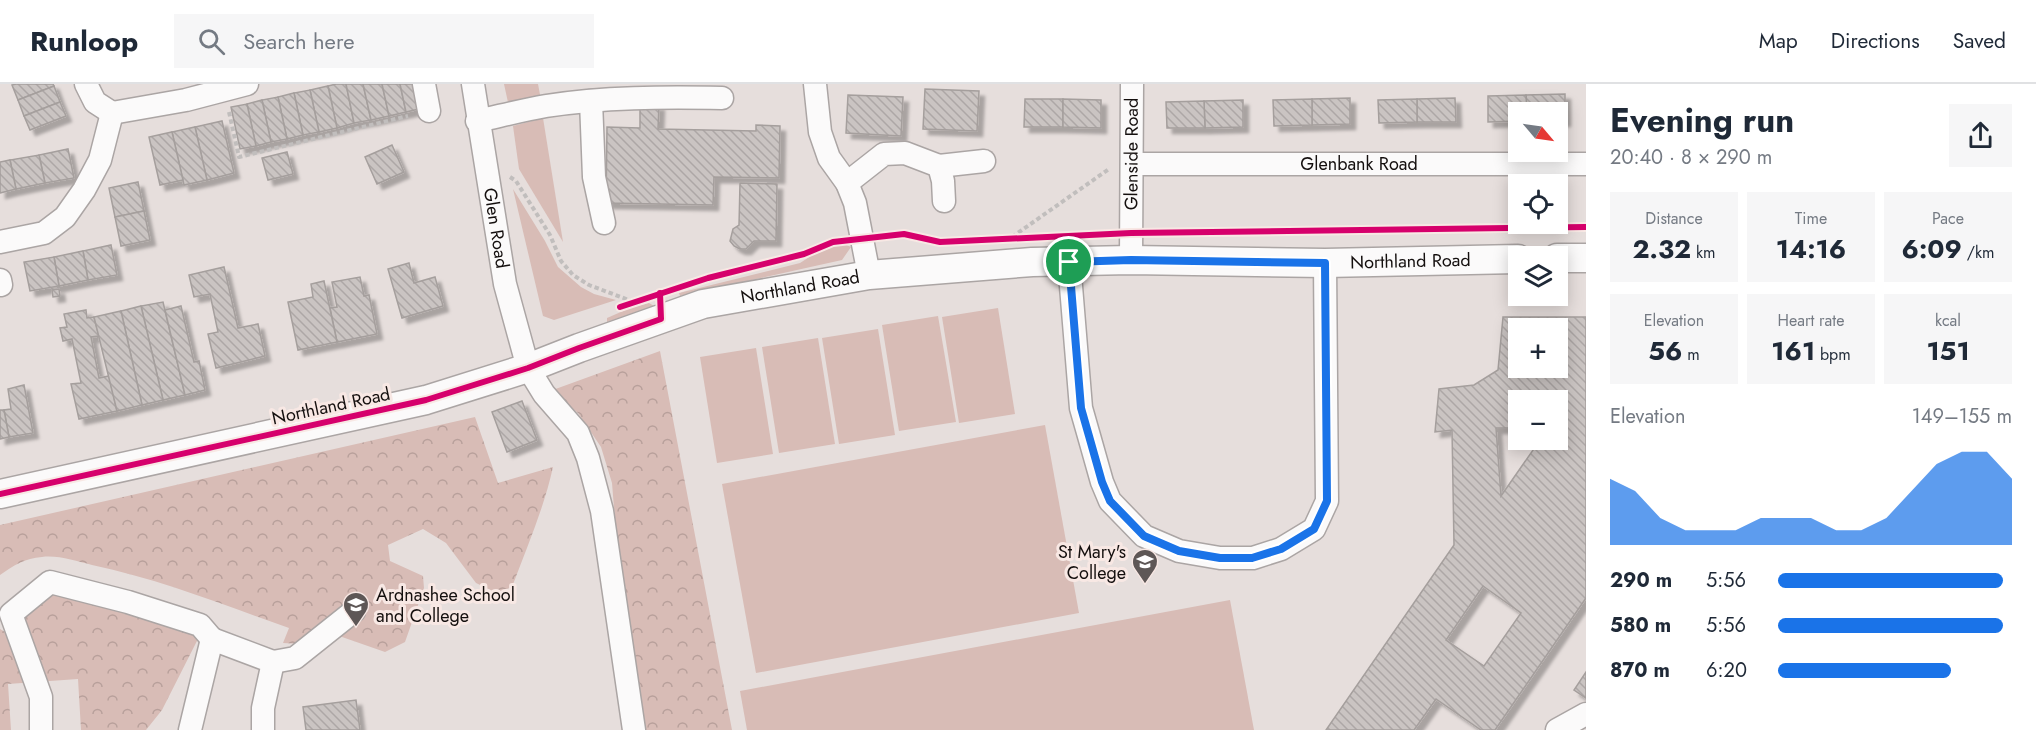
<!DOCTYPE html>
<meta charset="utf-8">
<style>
:root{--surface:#fff;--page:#f6f6f7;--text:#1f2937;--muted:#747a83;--line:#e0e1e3;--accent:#1a73e8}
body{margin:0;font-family:Jost,sans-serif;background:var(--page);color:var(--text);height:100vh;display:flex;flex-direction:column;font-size:22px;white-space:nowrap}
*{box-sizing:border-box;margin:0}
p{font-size:20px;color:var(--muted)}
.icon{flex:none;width:33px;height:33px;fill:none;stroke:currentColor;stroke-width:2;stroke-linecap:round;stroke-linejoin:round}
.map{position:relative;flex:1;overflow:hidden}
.sheet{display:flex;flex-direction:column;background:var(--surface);width:450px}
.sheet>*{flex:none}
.needle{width:39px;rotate:119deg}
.tools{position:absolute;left:1508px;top:18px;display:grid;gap:12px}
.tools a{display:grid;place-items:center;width:60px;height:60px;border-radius:0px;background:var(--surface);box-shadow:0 3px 15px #0003;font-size:30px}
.pin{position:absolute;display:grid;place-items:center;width:51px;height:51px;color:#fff;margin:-26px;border:3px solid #fff;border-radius:50%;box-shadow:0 2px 6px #0007}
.round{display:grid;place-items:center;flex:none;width:63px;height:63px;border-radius:0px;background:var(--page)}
.headline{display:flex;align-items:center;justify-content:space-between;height:102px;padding:0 24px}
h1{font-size:33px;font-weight:700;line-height:45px}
.metrics{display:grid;grid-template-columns:repeat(3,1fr);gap:9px;height:102px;padding:6px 24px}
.metrics div{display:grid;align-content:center;border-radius:0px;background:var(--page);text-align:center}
.metrics b{font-size:26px;font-weight:700}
.metrics small{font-size:16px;font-weight:400}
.metrics p{font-size:16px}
.chart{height:168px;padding:12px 24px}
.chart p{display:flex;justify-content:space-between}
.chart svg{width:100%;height:108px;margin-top:6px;fill:var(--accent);opacity:.7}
ul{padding:0 24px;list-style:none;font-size:20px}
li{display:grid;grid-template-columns:96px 72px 1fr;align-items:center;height:45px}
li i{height:15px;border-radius:8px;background:var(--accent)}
header{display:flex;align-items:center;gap:36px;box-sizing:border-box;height:84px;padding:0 30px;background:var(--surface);border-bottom:2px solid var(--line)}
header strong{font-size:28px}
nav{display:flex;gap:33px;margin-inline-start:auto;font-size:21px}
.search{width:420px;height:54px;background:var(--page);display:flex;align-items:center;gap:15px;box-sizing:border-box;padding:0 21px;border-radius:0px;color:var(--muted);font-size:22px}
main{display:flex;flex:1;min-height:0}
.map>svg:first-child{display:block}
</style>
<header>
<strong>Runloop</strong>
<div class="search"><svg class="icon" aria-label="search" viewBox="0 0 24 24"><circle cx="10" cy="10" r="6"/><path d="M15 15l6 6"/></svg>Search here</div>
<nav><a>Map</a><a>Directions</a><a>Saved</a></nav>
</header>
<main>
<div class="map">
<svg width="1586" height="646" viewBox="0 0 1586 646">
<defs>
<pattern id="forest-crowns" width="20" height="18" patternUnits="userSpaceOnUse" patternTransform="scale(1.5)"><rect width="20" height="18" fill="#d8bcb6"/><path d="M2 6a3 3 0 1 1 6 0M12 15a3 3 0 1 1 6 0" fill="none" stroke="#b8a09b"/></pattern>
<pattern id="building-back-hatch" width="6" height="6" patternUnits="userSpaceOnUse" patternTransform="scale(1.5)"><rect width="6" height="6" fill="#cac4c2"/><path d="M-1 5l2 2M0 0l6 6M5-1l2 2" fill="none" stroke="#ada7a6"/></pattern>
<filter id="shadow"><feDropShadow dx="5.5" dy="5.5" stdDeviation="1.5" flood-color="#0004"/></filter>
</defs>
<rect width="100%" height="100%" fill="#e6dedc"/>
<!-- green -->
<g fill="#d8bcb6">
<path d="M504,0H538L541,16L509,23Z"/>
<path d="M543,34L563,158L519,85L513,42Z"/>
<path d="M513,105L545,157L558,183L581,203L594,210L616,216L554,236L543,232Z"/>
<path d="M842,159L851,163L842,176L680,212L679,209L800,179L811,172Z"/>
<path d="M649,219L654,222L607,238V234L630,224Z"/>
<path d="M998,224L1015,330L959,339L942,233Z"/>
<path d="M938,232L956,338L899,347L882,241Z"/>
<path d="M878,245L895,351L839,360L822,254Z"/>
<path d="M818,254L835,360L779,369L762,263Z"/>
<path d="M756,264L773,370L717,379L700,273Z"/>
<path d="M1045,341L1079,529L756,589L722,400Z"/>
<path d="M1230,516L1254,646H747L740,607Z"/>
</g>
<!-- forest -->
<g fill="url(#forest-crowns)">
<path d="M660,267L732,646H644L619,486L612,399L601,363L578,329L550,307Z"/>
<path d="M475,333L498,399L553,383C544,424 527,463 512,503L497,509L476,499L446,459L423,445L388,461L390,477L423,492L424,504L405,558L385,568L322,546L300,560L283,559L289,544C224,521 159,495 92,481C76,477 58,471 42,473C25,474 13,482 0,491V441Z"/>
<path d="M58,507L200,551L162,626L146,646H81L78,595L8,600L11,646H0V545L5,548Z"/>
</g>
<!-- building -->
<g fill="url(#building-back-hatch)" stroke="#a59f9d" stroke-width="1.5" fill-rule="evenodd" filter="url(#shadow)">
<path d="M16,0H53L54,2L18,16L12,1Z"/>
<path d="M336,0H346L354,39L337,44L328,2Z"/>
<path d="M346,0H363L371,36L354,39Z"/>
<path d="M363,0H382L389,32L371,36Z"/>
<path d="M382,0H400L406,28L389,32Z"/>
<path d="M400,0H418L423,24L406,28Z"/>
<path d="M54,2L60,18L24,32L18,16Z"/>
<path d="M328,2L337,44L319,48L310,6Z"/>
<path d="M925,5L979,7L977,47L923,45Z"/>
<path d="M310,6L319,48L303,51L294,9Z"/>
<path d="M294,9L303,51L287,55L278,13Z"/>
<path d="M1565,10V37H1557V28H1527L1526,11Z"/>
<path d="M848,11L903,13L901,52L846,49Z"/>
<path d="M1526,11L1527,28H1518V37L1488,38V12Z"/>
<path d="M278,13L287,55L271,58L262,16Z"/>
<path d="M1350,14V40L1312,41V15Z"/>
<path d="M1455,14L1456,38H1417V15Z"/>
<path d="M1025,15H1063V43H1024Z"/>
<path d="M1063,15L1101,16V44L1063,43Z"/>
<path d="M1312,15V41L1274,42L1273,16Z"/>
<path d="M1417,15V38L1379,39L1378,16Z"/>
<path d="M262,16L271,58L256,62L247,20Z"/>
<path d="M1243,16V43L1205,44L1204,17Z"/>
<path d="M1204,17L1205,44H1167L1166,18Z"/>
<path d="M60,18L66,32L30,46L24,32Z"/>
<path d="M247,20L256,62L240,65L231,23Z"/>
<path d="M640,21H659L658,45L756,47V41L780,42L779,94L714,93L713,121L606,119L607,43L640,44Z"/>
<path d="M222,37L234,89L207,96L195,43Z"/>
<path d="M195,43L207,96L184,101L172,48Z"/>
<path d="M172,48L183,96L160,101L149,53Z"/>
<path d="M392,61L404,88L377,100L365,73Z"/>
<path d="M68,65L74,94L45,99L39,71Z"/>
<path d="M287,68L293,90L268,96L262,74Z"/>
<path d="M39,71L45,99L16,105L10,76Z"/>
<path d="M10,76L16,105L0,109V78Z"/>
<path d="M138,98L144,127L115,133L109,104Z"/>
<path d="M740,99L777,100L776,157H754L746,165H740L734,162L730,157L733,145L739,141Z"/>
<path d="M144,127L150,156L121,162L115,133Z"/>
<path d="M111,161L117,191L88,196L83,167Z"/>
<path d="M83,167L88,196L59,202L54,173Z"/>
<path d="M54,173L59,202L30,207L24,178Z"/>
<path d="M409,179L414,199L435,193L443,222L402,234L388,185Z"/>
<path d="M224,183L238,244L258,240L265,272L216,284L208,250L218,248L210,210L194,213L189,191Z"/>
<path d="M360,193L364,212L369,211L377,250L337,258L330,224L337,223L332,198Z"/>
<path d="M324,197L337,258L298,266L288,218L313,213L311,200Z"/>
<path d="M59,205L60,212L53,213L52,206Z"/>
<path d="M163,218L185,311L163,316L141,222Z"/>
<path d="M141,222L163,316L142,321L121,227Z"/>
<path d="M181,222L194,278L199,277L205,306L185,311L165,226Z"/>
<path d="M86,226L87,234L94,233L99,252L91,253L99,294L109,292L117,327L79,335L71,300L81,299L72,255L63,257L60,244L67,243L64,230Z"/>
<path d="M121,227L142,321L117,327L94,233Z"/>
<path d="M1503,233H1586V514L1495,646H1481L1436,615L1414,646H1326L1454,461L1452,346L1435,348L1439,305L1474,301L1498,286ZM1518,244H1557V284H1518ZM1518,316H1557V356H1540L1501,412L1496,344H1518ZM1483,502L1521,529L1484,582L1446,556Z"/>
<path d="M24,301L33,349L9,353L4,326L11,325L8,305Z"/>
<path d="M522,317L537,356L507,368L492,328Z"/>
<path d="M0,326H4L9,353L0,355Z"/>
<path d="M1586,588V614L1574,606Z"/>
<path d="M356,616L360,646H306L303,623Z"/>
</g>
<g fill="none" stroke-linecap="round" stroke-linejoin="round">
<defs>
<g id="minor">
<path d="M86,0L95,18L112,29"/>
<path d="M424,0L429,27"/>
<path id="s1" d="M473,0L505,200L528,284L544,310L578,349L588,374L602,427L634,646"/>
<path d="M815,0L820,48L829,74L847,99L855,119L869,191"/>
<path d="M591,17L594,93L604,139"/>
<path d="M112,29L186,16L247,0"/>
<path d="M477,37C500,32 523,26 546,22C604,13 663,13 722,14"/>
<path id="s2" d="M1133,80H1586"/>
<path d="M939,82L984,77"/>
<path d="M847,99L884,70L905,69L939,82L943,97L944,117"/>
<path d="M0,158L44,149L65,133L84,106L100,76L112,29"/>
<path id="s3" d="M1131,176L1132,0"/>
<path d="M1069,178L1081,324L1089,352L1102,398L1110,417L1144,452L1179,467L1220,474H1253L1281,465L1314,445L1327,417L1325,179"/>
<path d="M0,196L1,201"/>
<path d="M273,578L295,574L354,527"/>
<path d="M41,646V613L11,530L50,498L128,518L200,541L212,555"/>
<path d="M190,646L212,555L273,578L263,624V646"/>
<path d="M1557,646L1586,630"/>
</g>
<g id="major">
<path d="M1557,174H1586"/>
<path id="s4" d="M0,410L426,316L528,284L579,264L703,220L869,191L1032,178L1131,176L1325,179L1518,175"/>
</g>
</defs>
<!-- minor casing -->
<use href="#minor" stroke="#aba5a4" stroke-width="25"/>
<!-- major casing -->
<use href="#major" stroke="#aba5a4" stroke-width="31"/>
<!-- path -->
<g stroke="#c1bebd" stroke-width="4" stroke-dasharray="4.5 3" stroke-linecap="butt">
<path d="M229,28L239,73L408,32"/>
<path d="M510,93L516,97L550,151L561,177L573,191L589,201L634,218"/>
<path d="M1012,153L1109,85"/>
</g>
<!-- minor -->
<use href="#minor" stroke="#fbfafa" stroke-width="22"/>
<!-- major -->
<use href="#major" stroke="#fbfafa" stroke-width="28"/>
<defs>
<g id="cycleway">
<path d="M620,223L708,194L804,170L833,158L904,150L940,158L1131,149L1586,143"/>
<path d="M0,410L426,316L528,284L579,264L661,235L660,209"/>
</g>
</defs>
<!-- cycleway casing -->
<use href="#cycleway" stroke="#f8e8e4" stroke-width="10"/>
<!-- cycleway -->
<use href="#cycleway" stroke="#d6006c" stroke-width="6"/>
</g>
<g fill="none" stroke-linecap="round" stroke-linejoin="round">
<defs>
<path id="route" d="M1131,176L1325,179L1327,417L1314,445L1281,465L1252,474H1220L1179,467L1144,452L1110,417L1102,398L1089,352L1081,324L1069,178Z"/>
</defs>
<!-- route casing -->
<use href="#route" stroke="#fff" stroke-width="12"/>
<!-- route -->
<use href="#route" stroke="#1a73e8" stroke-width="8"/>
</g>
<!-- icons -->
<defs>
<symbol id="school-pin" viewBox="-11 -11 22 30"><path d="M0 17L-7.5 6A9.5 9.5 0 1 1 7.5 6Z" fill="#5e5756" stroke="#f8e8e4"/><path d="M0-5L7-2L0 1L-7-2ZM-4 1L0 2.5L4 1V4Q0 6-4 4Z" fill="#fff"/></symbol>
</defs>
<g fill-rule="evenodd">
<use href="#school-pin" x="1130" y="463" width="30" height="40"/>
<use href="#school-pin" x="341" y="506" width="30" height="40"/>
</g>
<g text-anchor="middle" stroke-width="6" stroke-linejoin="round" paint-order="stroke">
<!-- street labels -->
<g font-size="18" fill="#140f0e" stroke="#f8e8e4">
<text dy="6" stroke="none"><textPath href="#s3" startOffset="106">Glenside Road</textPath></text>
<text dy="6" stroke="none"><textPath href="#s2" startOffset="226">Glenbank Road</textPath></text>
<text dy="6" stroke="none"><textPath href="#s1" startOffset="146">Glen Road</textPath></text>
<text dy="6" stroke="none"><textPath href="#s4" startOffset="1440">Northland Road</textPath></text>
<text dy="6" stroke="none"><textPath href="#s4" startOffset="828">Northland Road</textPath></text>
<text transform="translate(331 322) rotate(-12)" y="6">Northland Road</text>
</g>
<!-- poi labels -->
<g font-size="18" fill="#140f0e" stroke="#f8e8e4" text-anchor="end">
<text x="1126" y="474">St Mary's<tspan x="1126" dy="21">College</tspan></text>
<text x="376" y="517" text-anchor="start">Ardnashee School<tspan x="376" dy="21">and College</tspan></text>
</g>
</g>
</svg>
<div class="tools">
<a><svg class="needle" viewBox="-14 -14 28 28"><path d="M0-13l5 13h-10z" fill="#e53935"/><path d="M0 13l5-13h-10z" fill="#747a83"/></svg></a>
<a><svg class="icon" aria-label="locate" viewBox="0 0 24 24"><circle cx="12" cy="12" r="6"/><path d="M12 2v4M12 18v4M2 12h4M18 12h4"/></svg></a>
<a><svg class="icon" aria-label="layers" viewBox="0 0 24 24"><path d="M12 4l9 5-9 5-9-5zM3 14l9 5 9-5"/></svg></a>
<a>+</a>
<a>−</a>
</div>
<div class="pin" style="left:1069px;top:178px;background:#1e9e55"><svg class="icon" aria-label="arrive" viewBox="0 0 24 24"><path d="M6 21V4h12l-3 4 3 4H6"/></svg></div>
</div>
<section class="sheet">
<div class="headline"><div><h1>Evening run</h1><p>20:40 · 8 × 290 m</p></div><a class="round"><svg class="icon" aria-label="share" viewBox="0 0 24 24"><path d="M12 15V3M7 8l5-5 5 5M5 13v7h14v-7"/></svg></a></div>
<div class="metrics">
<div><p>Distance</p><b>2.32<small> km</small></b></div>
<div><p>Time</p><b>14:16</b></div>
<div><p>Pace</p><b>6:09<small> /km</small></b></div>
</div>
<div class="metrics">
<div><p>Elevation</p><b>56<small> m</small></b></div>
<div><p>Heart rate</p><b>161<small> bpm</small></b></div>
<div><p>kcal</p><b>151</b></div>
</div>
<div class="chart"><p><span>Elevation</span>149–155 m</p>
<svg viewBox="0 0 160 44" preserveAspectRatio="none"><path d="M0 44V17L10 22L20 33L30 38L40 38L50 38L60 33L70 33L80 33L90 38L100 38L110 33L120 22L130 11L140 6L150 6L160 17V44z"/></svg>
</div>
<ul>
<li><b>290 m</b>5:56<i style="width:96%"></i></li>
<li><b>580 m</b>5:56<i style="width:96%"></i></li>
<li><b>870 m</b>6:20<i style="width:74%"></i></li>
</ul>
</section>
</main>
